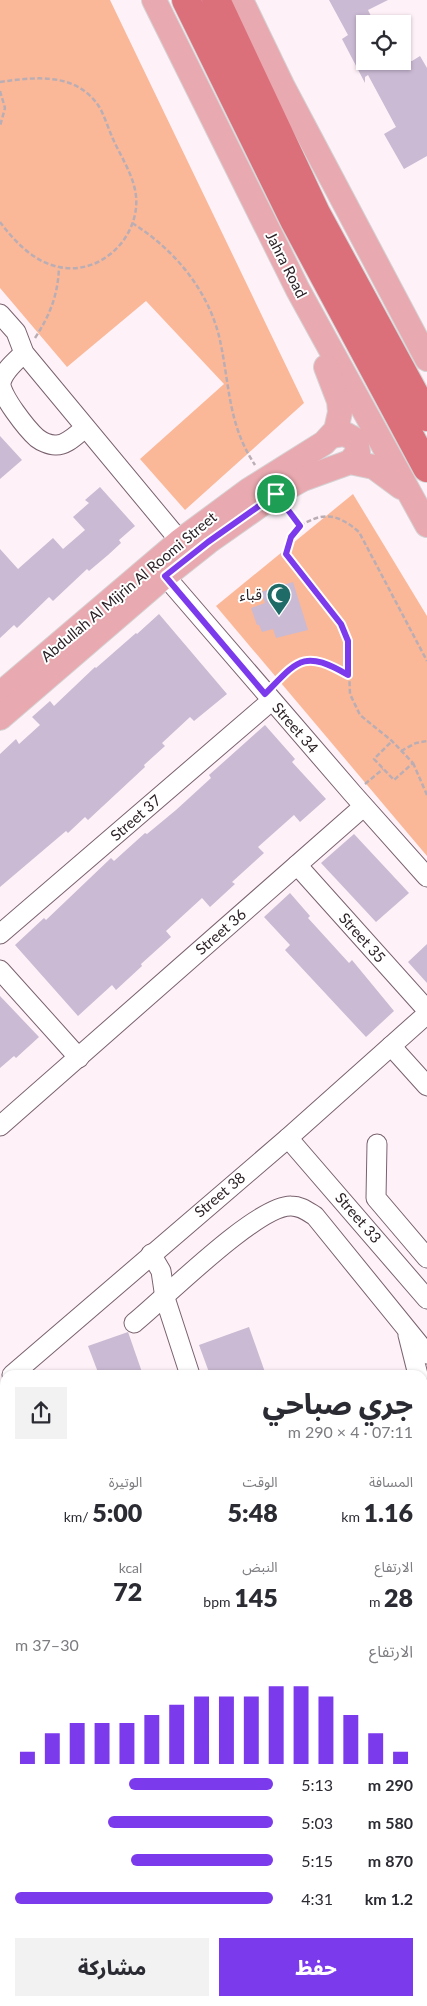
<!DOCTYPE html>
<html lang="ar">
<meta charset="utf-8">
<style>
:root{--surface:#fff;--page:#f2f2f3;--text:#2b2b33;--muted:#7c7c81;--accent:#7c3aed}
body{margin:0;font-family:Lato,"Noto Sans Arabic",sans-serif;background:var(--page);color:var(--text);direction:rtl;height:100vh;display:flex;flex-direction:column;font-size:19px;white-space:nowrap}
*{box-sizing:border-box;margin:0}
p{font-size:16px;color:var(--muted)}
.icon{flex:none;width:28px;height:28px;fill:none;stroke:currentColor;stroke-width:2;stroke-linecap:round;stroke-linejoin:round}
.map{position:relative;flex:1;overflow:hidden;direction:ltr}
.details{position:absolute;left:0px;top:1370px;width:428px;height:636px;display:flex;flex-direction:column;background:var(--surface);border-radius:15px 15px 0 0;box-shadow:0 1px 4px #0004;direction:rtl}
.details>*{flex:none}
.controls{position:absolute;left:356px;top:15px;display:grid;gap:10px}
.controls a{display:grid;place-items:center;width:55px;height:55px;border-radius:0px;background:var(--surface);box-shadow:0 1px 4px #0004;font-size:25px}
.pin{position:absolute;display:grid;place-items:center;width:42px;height:42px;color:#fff;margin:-21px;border:2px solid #fff;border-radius:50%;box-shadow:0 1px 5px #0007}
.round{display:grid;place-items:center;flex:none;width:52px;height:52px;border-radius:0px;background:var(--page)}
.head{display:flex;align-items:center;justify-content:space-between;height:85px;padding:0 15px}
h1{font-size:28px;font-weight:800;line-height:38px}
.metrics{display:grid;grid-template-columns:repeat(3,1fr);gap:8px;height:85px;padding:5px 15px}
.metrics div{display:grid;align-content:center}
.metrics b{font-size:25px;font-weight:800}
.metrics small{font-size:14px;font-weight:400}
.metrics p{font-size:14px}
.chart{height:140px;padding:10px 15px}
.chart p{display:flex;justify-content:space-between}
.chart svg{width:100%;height:90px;margin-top:5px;stroke:var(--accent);stroke-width:6}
.button{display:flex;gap:10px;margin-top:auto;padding:10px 15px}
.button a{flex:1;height:58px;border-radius:0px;background:var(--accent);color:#fff;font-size:20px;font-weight:800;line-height:58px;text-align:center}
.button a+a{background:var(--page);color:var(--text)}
ul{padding:0 15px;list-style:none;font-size:16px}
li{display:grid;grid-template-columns:80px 60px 1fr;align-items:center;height:38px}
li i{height:12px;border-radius:6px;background:var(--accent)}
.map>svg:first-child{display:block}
</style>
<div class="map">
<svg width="427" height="2006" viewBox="0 0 427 2006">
<rect width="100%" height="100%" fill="#fef2f8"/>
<!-- green -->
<g fill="#fab899">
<path d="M0,0H110L304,403L185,510L140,459L224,384L146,301L67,367L0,288Z"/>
<path d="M353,494L427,616V856L216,606Z"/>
</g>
<!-- building -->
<g fill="#cabad3">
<path d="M329,0H388L368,10L375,24H365V61H412L420,56L427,68V156L404,169L384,134L396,127L368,75L365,77V83L342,39L348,35Z"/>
<path d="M0,436L22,460L0,479Z"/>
<path d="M100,487L135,526L119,540L121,543L108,555L89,571L87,569L53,601L49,597L17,628L14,625L0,638V549L18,569L53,538L63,549L85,530L73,517L89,503L85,500Z"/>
<path d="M293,582L308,630L276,638L273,629L262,632L259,625H257L251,608L265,603L261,592Z"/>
<path d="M159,614L227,694L194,721L190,717L162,743L165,746L144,765L145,767L88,820L85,817L68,833L66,831L0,887V754L16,739L19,744L40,725L32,717L50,701L54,706L95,667L96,668L136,633L137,634Z"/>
<path d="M265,725L295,759L292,762L326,799L300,822L294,815L258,847L264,853L232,882L235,884L210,907L202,898L166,931L171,937L141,964L142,966L116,990L112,985L78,1016L15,945L44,918L46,920L111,858L114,861L145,833L147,834L176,810L211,778L209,775Z"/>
<path d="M354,834L409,893L376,922L321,863Z"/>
<path d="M290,893L310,916L308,918L349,963L352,960L394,1011L366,1037L285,950L290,945L264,917Z"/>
<path d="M427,944V983L408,962Z"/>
<path d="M0,996L39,1037L16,1058L14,1056L0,1068Z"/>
<path d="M249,1327L266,1375H210L199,1345Z"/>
<path d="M128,1332L143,1375H99L88,1346Z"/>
</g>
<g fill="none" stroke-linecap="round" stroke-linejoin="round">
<defs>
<g id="minor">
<path d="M0,314L16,332L24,353L180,541"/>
<path d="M24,353C16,361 3,371 1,383C0,395 27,429 37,438C41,441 49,445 55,445C66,446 76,435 85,428"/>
<path d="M165,576L353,794L427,877"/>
<path d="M297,865L427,1010"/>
<path d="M0,934L271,701"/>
<path d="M0,970L79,1058"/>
<path d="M391,1046L427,1086"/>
<path d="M0,1126L363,807"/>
<path d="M288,1138L427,1299"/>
<path d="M377,1144L376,1198L427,1258"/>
<path d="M151,1254L161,1271L165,1298L190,1375"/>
<path d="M134,1323C165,1298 257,1205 291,1206C301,1206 307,1211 315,1216L427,1354"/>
<path d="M408,1335L418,1375"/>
<path d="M12,1375L288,1138L427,1014"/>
<path d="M422,1395L427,1415"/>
<path d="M0,1458L5,1453"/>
<path d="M0,1493L5,1506"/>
<path d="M0,1566L5,1571"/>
<path d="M0,1599L5,1604"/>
<path d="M0,1702L5,1696"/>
<path d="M422,1748L427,1753"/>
<path d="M422,1778L427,1774"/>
<path d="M0,1908L5,1902"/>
<path d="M422,1965L427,1966"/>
<path d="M7,2001L13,2006"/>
<path d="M357,2001L361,2006"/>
<path d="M208,2006L214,2001"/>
</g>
<g id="major">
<path d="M154,0L298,290L427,525"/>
<path d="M241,0L282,85L427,359"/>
<path d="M332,436L345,434L356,440L358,452L350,462"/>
<path d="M0,694L180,541L249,490L324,443L336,430L340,412L339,401L326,367"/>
<path d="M0,718L165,576L208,542L276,494L303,479L350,462L374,467L401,487"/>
</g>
<g id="highway">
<path d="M186,0L295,222L427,468"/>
<path d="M216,0L316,213L427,417"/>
</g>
</defs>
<!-- minor casing -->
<use href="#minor" stroke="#7a616f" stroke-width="21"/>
<!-- major casing -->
<use href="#major" stroke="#d5d3d4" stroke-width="26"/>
<!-- highway casing -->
<use href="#highway" stroke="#d5d3d4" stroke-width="30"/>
<!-- path -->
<g stroke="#baaeb4" stroke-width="2.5" stroke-dasharray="5 2.5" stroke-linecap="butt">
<path d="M0,82C34,77 75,72 98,105C104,114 108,128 113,139C121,157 134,176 136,196C140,237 101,276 59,267C34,262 15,242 0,222"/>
<path d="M0,91L5,108L0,126"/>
<path d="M132,223C174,249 207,289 219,336C230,383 227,423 255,465"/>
<path d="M35,338C50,315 58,295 59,267"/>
<path d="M286,508L300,526L291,537L286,554L341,624L348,641L350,694L360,715L392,741L413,763L394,780L374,759L392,741"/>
<path d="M300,526C324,511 338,514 359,532L427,661"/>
<path d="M276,683C304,654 314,656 348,675"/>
<path d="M401,751L416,743L427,741"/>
<path d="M413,763L427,795"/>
<path d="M365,784L383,769"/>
<path d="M422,1836L427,1834"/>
<path d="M422,1858L427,1869"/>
<path d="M422,1900L427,1902"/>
</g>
<!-- minor -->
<use href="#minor" stroke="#fff" stroke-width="19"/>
<!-- major -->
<use href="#major" stroke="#e9a9b0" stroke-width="24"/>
<!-- highway -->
<use href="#highway" stroke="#db707b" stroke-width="28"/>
</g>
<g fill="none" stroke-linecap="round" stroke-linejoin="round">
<defs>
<path id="route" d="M276,494L300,526L291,537L286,554L341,624L348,641V675C303,649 298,660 265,694L165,576L208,542Z"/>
</defs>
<!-- route casing -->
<use href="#route" stroke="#fff" stroke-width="10"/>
<!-- route -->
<use href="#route" stroke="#7c3aed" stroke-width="6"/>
</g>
<!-- icons -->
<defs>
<symbol id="mosque-pin" viewBox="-11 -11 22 30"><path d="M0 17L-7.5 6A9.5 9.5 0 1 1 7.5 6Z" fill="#1f6b67" stroke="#fff"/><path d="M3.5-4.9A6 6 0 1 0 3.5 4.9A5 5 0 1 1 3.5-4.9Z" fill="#fff"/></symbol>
</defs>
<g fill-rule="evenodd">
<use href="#mosque-pin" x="265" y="581" width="28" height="38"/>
</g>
<g text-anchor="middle" stroke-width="4" stroke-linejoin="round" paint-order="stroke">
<!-- street labels -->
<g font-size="15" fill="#2b2126" stroke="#fff">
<text transform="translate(286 265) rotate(63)" y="5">Jahra Road</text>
<text transform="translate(129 587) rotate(-40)" y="5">Abdullah Al Mijrin Al Roomi Street</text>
<text transform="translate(295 728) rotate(49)" y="5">Street 34</text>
<text transform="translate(136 818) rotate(-41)" y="5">Street 37</text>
<text transform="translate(221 932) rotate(-41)" y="5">Street 36</text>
<text transform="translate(362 938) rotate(48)" y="5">Street 35</text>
<text transform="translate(220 1195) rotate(-40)" y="5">Street 38</text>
<text transform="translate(358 1218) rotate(49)" y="5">Street 33</text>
</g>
<!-- poi labels -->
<g font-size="15" fill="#2b2126" stroke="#fff" text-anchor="end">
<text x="262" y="600">قباء</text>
</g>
</g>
</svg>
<div class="controls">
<a><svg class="icon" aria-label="locate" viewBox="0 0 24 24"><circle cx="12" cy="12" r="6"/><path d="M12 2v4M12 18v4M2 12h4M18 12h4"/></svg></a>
</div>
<div class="pin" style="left:276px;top:494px;background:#1e9e55"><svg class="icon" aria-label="arrive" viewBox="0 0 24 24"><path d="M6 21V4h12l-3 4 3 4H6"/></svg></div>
<section class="details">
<div class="head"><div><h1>جري صباحي</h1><p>07:11 · 4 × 290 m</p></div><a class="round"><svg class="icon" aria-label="share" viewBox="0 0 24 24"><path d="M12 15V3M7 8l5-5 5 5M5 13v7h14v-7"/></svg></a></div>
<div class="metrics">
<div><p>المسافة</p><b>1.16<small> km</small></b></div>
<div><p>الوقت</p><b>5:48</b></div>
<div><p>الوتيرة</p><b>5:00<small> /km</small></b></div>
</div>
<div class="metrics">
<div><p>الارتفاع</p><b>28<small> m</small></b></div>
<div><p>النبض</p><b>145<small> bpm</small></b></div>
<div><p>kcal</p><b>72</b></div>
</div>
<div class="chart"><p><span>الارتفاع</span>30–37 m</p>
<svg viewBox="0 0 160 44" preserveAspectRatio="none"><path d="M5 44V38M15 44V29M25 44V24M35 44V24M45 44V24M55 44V20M65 44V15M75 44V11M85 44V11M95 44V11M105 44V6M115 44V6M125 44V11M135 44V20M145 44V29M155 44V38"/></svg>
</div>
<ul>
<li><b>290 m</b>5:13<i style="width:56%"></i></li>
<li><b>580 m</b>5:03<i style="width:64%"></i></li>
<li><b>870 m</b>5:15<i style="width:55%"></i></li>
<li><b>1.2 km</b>4:31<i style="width:100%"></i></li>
</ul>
<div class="button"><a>حفظ</a><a>مشاركة</a></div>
</section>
</div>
